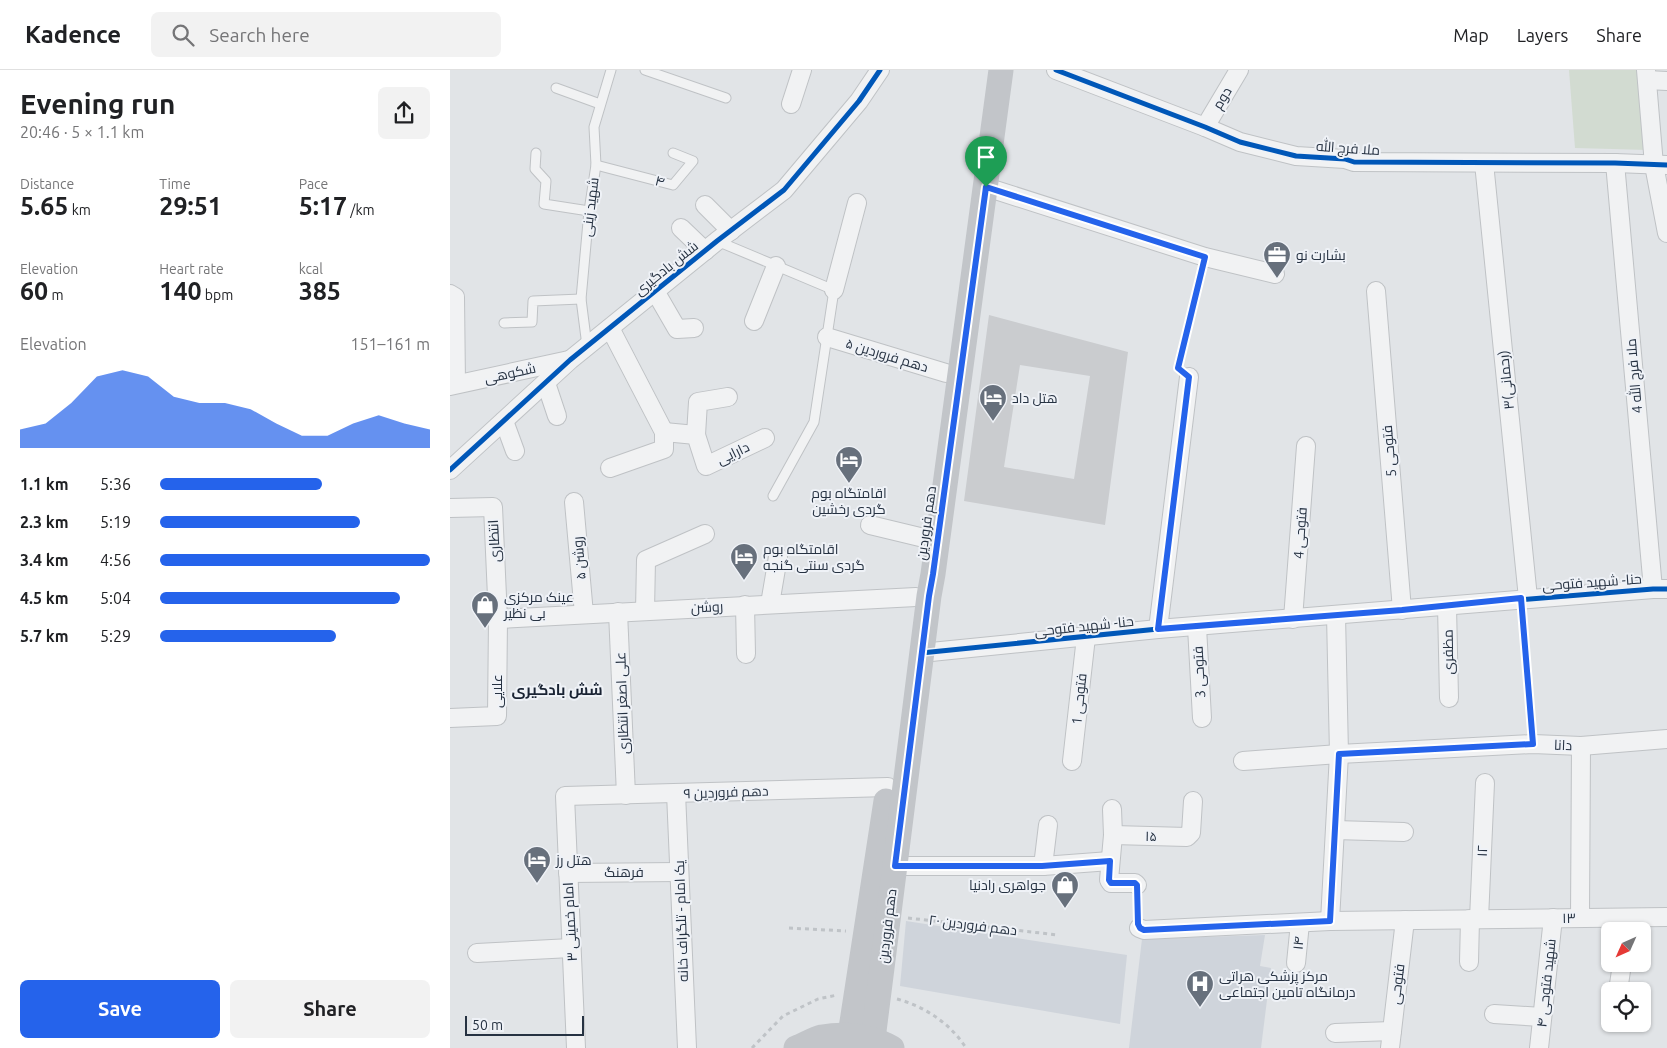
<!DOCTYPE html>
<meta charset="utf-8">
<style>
:root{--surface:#fff;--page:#f2f2f2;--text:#202124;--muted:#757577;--line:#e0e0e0;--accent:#2563eb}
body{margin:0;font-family:Ubuntu,Cairo,sans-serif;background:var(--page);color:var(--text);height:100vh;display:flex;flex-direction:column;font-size:19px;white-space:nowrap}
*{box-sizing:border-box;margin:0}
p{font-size:16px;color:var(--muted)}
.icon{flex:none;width:28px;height:28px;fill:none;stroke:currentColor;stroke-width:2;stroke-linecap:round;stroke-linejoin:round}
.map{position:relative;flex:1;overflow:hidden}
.panel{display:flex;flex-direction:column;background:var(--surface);width:450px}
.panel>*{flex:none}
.needle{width:32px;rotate:225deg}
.fabs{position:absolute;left:1151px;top:852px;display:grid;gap:10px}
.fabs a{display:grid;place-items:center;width:50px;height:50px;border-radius:8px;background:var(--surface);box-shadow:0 1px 4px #0004;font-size:25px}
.scale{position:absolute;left:15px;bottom:12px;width:119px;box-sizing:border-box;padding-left:5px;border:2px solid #263242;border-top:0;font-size:14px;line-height:18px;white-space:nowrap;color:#263242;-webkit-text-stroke:4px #eff2f7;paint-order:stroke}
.pin{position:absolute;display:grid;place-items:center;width:42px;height:42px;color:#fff;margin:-51px -21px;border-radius:50% 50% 50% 0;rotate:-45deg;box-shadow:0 0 5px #0007}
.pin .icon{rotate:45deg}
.round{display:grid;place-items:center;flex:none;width:52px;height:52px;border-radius:8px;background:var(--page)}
.overview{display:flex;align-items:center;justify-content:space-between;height:85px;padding:0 20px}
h1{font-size:28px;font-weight:700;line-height:38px}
.figures{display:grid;grid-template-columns:repeat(3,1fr);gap:8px;height:85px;padding:5px 20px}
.figures div{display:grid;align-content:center}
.figures b{font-size:25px;font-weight:700}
.figures small{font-size:14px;font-weight:400}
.figures p{font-size:14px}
.chart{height:140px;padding:10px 20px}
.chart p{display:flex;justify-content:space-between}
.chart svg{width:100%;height:90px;margin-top:5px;fill:var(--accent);opacity:.7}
.button{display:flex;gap:10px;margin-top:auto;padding:10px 20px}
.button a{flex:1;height:58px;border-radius:8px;background:var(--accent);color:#fff;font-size:20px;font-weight:700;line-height:58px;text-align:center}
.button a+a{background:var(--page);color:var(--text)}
ul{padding:0 20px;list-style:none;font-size:16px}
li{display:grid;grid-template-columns:80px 60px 1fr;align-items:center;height:38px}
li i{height:12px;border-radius:6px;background:var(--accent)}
header{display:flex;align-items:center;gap:30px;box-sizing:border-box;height:70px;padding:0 25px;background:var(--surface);border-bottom:1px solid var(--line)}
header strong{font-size:24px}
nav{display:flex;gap:28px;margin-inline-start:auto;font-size:18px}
.search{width:350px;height:45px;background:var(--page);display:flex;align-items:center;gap:12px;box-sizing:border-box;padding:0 18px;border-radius:8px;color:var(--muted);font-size:19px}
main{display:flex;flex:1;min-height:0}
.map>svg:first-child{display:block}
</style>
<header>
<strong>Kadence</strong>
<div class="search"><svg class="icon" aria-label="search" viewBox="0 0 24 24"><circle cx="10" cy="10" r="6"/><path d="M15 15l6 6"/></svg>Search here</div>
<nav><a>Map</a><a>Layers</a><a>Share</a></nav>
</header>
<main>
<section class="panel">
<div class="overview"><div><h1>Evening run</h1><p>20:46 · 5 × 1.1 km</p></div><a class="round"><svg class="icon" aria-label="share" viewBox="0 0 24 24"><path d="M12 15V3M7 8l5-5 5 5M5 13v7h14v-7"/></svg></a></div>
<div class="figures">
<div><p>Distance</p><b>5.65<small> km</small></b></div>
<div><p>Time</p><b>29:51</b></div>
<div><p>Pace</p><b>5:17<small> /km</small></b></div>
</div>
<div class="figures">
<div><p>Elevation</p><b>60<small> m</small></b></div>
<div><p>Heart rate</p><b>140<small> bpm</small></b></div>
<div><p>kcal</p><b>385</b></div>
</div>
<div class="chart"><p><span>Elevation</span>151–161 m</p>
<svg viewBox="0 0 160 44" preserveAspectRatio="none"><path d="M0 44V35L10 32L20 22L30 9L40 6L50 9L60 19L70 22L80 22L90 25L100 32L110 38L120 38L130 32L140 28L150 32L160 35V44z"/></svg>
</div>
<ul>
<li><b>1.1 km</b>5:36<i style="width:60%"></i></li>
<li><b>2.3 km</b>5:19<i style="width:74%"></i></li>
<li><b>3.4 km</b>4:56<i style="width:100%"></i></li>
<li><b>4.5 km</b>5:04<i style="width:89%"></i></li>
<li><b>5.7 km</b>5:29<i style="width:65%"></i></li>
</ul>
<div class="button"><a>Save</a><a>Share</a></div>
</section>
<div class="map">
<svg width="1217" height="978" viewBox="0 0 1217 978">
<rect width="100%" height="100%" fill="#e1e4e7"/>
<!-- built -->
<g fill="#cfd4db">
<path d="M456,851L677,885L670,954L450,916Z"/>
<path d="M815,865L810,896L821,898L811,978H679L692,869Z"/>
</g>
<!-- green -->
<path fill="#d2dbd1" d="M1119,0H1190L1198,80L1125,78Z"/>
<!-- building -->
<path fill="#cacccf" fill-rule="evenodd" d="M539,245L678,282L655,455L514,431ZM570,295L640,306L624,409L554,397Z"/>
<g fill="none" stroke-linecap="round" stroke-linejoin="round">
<defs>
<g id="lane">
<path d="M195,0L276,28"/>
<path d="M106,18L150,34"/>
<path d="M86,83L85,99L96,111L94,134L139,141"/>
<path d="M146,95L223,115L243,91L223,83"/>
<path d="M267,171L384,220L364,352L323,426"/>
<path d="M54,253L82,252L83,231L131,229"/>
<path d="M137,276L131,229L139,141L146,95L144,57L161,0"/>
</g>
<g id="street">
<path d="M606,0L755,57L790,72L846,86L895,89L904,92L1165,93L1217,95"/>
<path d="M1196,0L1204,95L1217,163"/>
<path d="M1197,10L1217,11"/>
<path d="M341,34L352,0"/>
<path d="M755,57L789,0"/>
<path d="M1034,93L1078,528"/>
<path d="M1165,93L1203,519"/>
<path d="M536,117L755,187L825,204"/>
<path d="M255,135L281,161"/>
<path d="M231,158L255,181"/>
<path d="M384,220L407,133"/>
<path d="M205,221L227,259L244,258"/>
<path d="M926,221L952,540"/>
<path d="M0,224L5,227L6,314"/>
<path d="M304,251L326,196"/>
<path d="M160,258L214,362V379L160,398"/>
<path d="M377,267L496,303"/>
<path d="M96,313L107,346"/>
<path d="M0,316L119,290"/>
<path d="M54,351L65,381"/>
<path d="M214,362L246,365L256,396L315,368"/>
<path d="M246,365L248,332L278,327"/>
<path d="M0,400L120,290L267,171L334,120L409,31L430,0"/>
<path d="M124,432L134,544"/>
<path d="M0,438L43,437L48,549L47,646L0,648"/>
<path d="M420,455L474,468"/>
<path d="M320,534L328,487"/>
<path d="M295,535L296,584"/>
<path d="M997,536L999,628"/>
<path d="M195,541L196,490L255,464"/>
<path d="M168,542L176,725"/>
<path d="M48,549L466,527"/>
<path d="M843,549L856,376"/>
<path d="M747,557L752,648"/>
<path d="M708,559L739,307"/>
<path d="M471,583L708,559L1203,519H1217"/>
<path d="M622,691L636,567"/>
<path d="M793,691L889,684L1083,674L1131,676L1217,669"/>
<path d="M226,723L237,978"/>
<path d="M662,739L663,765L659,810L661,813H685L687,815"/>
<path d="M885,760L954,762"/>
<path d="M663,765L737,767L741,763L743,731"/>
<path d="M445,796H593L660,791"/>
<path d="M593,796L598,755"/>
<path d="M118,803L229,802"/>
<path d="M1130,848L1131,676"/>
<path d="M1029,849L1035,713"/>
<path d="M880,851L889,684L886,545"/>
<path d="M689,858L694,860L880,851L1217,847"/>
<path d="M27,883L121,878"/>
<path d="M1019,892L1020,849"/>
<path d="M846,893L850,853"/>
<path d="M1168,921L1172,894"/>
<path d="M1044,944L1092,947"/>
<path d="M885,963L942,961"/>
<path d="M126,978L115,726L438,717"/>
<path d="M940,978L955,850"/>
<path d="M1089,978L1103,848"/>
</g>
</defs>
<!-- lane casing -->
<use href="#lane" stroke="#bfc2c5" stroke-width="11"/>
<!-- street casing -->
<use href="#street" stroke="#bfc2c5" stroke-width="20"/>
<!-- path -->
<g stroke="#bfc3c7" stroke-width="3" stroke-dasharray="4 4" stroke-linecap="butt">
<path d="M729,294L751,200"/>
<path d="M1073,544L1082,660"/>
<path d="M688,829V843"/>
<path d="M458,848L608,865"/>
<path d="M339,858L396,861"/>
<path d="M447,929C474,936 501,954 516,978"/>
<path d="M302,978L333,946L368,929L387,925"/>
</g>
<!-- lane -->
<use href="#lane" stroke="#f1f2f3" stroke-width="9"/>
<!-- street -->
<use href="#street" stroke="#f1f2f3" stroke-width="18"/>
<!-- secondary -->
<g stroke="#c2c5c9" stroke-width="25">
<path d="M400,965L436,731"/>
<path d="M423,969L479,526L483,504L551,0"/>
<path d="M346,978C354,975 364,969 372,967C397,963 420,966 442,978"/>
</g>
<defs>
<g id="cycleway">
<path d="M606,0L755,57L790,72L846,86L895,89L904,92L1165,93L1217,95"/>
<path d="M0,400L120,290L267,171L334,120L409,31L430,0"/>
<path d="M471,583L708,559L1203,519H1217"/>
</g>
</defs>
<!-- cycleway casing -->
<use href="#cycleway" stroke="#eff2f7" stroke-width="8"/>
<!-- cycleway -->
<use href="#cycleway" stroke="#0057b8" stroke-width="5"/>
</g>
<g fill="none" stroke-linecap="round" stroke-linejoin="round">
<defs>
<path id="route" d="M536,117L755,187L728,298L739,307L708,559L952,540L1071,528L1083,674L889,684L880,851L694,860L690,858L688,854L687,815L685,813H661L659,810L660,791L592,796H445L479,526L483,504Z"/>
</defs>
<!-- route casing -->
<use href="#route" stroke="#fff" stroke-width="10"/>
<!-- route -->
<use href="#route" stroke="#2563eb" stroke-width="6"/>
</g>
<!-- icons -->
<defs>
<symbol id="office-pin" viewBox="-11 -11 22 30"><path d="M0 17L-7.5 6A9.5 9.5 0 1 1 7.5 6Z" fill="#67707c" stroke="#eff2f7"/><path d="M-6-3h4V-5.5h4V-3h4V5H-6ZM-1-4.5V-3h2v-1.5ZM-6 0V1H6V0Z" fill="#fff"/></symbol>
<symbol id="hotel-pin" viewBox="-11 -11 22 30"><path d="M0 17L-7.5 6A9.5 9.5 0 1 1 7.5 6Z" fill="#67707c" stroke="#eff2f7"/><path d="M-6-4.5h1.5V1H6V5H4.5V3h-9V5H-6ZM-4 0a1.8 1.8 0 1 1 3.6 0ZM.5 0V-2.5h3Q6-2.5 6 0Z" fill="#fff"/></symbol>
<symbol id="shop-pin" viewBox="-11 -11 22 30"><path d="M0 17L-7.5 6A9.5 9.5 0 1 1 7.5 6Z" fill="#67707c" stroke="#eff2f7"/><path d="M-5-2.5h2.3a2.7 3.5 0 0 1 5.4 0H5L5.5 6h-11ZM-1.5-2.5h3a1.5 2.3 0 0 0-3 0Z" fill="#fff"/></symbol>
<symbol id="hospital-pin" viewBox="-11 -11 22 30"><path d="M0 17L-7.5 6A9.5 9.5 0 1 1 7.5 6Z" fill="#67707c" stroke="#eff2f7"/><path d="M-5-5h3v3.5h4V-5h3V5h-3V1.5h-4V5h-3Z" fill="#fff"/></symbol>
</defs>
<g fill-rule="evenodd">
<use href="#office-pin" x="811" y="169" width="32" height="43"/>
<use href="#hotel-pin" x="527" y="312" width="32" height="43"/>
<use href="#hotel-pin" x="383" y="374" width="32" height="43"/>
<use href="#hotel-pin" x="278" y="471" width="32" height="43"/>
<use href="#shop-pin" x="19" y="519" width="32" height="43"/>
<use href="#hotel-pin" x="71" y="774" width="32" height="43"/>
<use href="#shop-pin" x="599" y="799" width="32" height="43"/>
<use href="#hospital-pin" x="734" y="898" width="32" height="43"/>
</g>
<g text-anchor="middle" stroke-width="4" stroke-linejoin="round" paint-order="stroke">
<!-- street labels -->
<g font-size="14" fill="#263242" stroke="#eff2f7">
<text transform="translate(772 28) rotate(-59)" y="5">دوم</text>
<text transform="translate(898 78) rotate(4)" y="5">ملا فرج الله</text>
<text transform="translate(210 111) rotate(14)" y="5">۴</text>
<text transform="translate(140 137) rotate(-83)" y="5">شهید زینی</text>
<text transform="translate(216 198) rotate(-39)" y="5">شش بادگیری</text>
<text transform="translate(437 285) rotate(17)" y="5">دهم فروردین ۵</text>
<text transform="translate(60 303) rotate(-12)" y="5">شکوهی</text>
<text transform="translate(1184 306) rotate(-95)" y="5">4 ملا فرج الله</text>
<text transform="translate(1056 310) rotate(-96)" y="5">۳(رحمانی)</text>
<text transform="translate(939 381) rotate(-95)" y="5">فتوحی 5</text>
<text transform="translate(283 383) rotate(-26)" y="5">دارایی</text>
<text transform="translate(476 453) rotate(-82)" y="5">دهم فروردین</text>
<text transform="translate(850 463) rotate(-86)" y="5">فتوحی 4</text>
<text transform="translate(44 471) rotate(-93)" y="5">انتظاری</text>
<text transform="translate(129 488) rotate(-95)" y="5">روشن ۵</text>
<text transform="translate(1142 512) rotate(-4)" y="5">حنا- شهید فتوحی</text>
<text transform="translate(257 537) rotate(-3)" y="5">روشن</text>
<text transform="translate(634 556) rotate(-6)" y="5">حنا- شهید فتوحی</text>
<text transform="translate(998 582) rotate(-91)" y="5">مظفری</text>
<text transform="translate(749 602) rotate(-93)" y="5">فتوحی 3</text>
<text transform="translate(47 621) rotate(-90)" y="5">علایی</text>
<text transform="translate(629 629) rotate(-84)" y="5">فتوحی 1</text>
<text transform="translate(172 633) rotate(-92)" y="5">علی اصغر انتظاری</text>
<text transform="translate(1113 675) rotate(2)" y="5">دانا</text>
<text transform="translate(276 722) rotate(-2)" y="5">دهم فروردین ۹</text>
<text transform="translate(701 766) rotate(1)" y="5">۱۵</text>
<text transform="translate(1032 781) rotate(-88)" y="5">۱۲</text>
<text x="174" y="807">فرهنگ</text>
<text transform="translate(1119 848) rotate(-1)" y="5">۱۳</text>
<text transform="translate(231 851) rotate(-92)" y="5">یک امام - تلگراف خانه</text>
<text transform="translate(120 852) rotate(-93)" y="5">امام خمینی ۳</text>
<text transform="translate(523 855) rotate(7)" y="5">دهم فروردین ۲۰</text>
<text transform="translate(437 856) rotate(-83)" y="5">دهم فروردین</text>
<text transform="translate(848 873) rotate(-85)" y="5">۱۴</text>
<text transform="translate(1096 913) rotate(-84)" y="5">شهید فتوحی ۴</text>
<text transform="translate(947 914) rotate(-83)" y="5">فتوحی</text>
</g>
<!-- poi labels -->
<g font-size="14" fill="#263242" stroke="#eff2f7" text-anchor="start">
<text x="846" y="190">بشارت نو</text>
<text x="562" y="333">هتل داد</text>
<text x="399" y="428" text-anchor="middle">اقامتگاه بوم<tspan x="399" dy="16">گردی رخشین</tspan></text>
<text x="313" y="484">اقامتگاه بوم<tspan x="313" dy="16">گردی سنتی گنجه</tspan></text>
<text x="54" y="532">عینک مرکزی<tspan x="54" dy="16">بی نظیر</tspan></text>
<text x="106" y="795">هتل رز</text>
<text x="596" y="820" text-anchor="end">جواهری رادنیا</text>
<text x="769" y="911">مرکز پزشکی هراتی<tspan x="769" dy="16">درمانگاه تامین اجتماعی</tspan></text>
</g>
<!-- neighbourhood labels -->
<g font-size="15" font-weight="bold" fill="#192333" stroke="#eff2f7">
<text x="107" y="625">شش بادگیری</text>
</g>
</g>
</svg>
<div class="fabs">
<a><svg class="needle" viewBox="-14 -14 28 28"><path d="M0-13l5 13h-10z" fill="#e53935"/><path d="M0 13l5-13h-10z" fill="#757577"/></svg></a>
<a><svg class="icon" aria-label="locate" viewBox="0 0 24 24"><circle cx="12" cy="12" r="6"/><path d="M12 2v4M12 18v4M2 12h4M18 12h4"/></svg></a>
</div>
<div class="scale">50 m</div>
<div class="pin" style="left:536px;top:117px;background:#1e9e55"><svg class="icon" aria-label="arrive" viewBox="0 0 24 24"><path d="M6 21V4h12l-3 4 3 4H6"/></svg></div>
</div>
</main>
